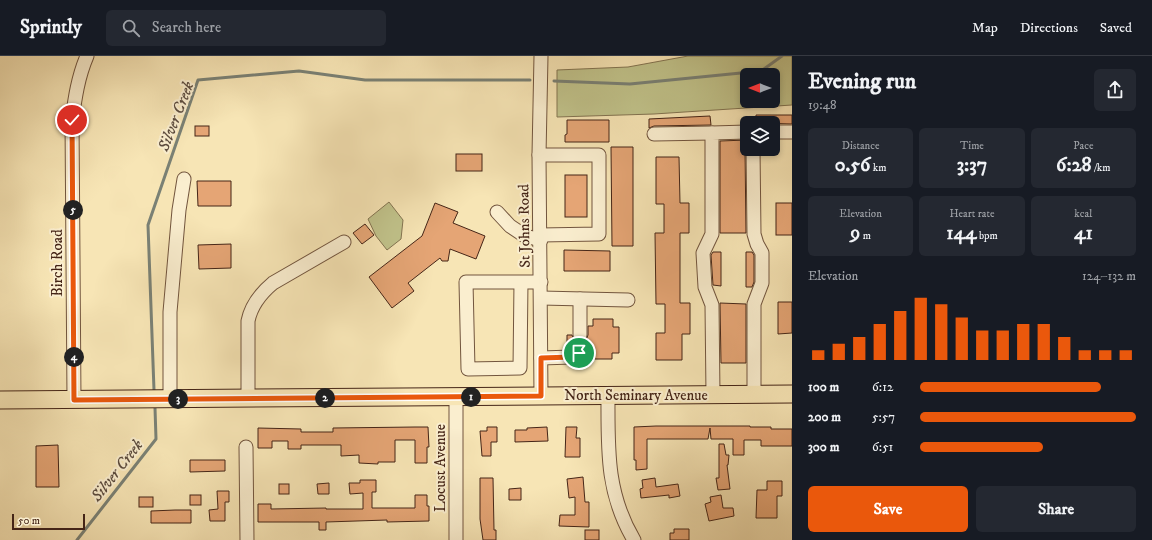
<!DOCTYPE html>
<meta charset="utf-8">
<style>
:root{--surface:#171b24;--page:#242831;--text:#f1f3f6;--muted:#9ea1a6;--line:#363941;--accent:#ea580c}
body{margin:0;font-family:"IM FELL DW Pica",serif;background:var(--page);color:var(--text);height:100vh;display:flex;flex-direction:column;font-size:15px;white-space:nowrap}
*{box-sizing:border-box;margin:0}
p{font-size:13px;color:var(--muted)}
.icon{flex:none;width:22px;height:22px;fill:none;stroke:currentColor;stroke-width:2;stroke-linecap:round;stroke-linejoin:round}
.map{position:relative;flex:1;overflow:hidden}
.side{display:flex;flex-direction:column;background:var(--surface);width:360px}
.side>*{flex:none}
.needle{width:26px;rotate:270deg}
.buttons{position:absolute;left:740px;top:12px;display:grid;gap:8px}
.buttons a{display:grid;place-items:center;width:40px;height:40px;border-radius:6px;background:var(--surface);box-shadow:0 2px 6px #0003;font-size:20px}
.scale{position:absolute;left:12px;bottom:10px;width:73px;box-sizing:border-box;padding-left:4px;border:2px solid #452517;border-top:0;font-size:11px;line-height:14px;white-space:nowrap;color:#452517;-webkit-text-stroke:3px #faeecf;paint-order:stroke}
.pin{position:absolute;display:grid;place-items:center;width:34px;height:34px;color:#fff;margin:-17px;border:2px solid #fff;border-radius:50%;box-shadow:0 1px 4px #0007}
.km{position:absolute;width:20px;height:20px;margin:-10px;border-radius:50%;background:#222;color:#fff;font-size:11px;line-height:20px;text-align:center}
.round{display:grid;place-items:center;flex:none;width:42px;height:42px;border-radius:6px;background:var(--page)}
.overview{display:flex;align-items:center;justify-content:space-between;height:68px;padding:0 16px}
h1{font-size:22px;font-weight:800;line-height:30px}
.stats{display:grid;grid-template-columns:repeat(3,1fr);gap:6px;height:68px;padding:4px 16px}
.stats div{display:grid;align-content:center;border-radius:6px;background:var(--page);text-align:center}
.stats b{font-size:20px;font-weight:800}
.stats small{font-size:11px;font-weight:400}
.stats p{font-size:11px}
.chart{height:112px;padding:8px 16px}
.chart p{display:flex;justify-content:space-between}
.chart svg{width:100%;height:72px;margin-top:4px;stroke:var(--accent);stroke-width:6}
.button{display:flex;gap:8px;margin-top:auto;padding:8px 16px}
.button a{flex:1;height:46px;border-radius:6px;background:var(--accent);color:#fff;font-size:16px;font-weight:800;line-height:46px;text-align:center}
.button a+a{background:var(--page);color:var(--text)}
ul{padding:0 16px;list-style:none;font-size:13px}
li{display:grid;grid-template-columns:64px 48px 1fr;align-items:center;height:30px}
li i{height:10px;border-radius:5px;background:var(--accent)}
header{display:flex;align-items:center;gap:24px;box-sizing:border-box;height:56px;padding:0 20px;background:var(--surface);border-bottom:1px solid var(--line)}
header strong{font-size:19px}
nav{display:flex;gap:22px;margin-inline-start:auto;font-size:14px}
.search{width:280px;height:36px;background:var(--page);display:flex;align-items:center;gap:10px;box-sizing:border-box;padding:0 14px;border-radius:6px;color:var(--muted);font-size:15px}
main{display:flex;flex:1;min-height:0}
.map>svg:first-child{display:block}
</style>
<header>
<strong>Sprintly</strong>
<div class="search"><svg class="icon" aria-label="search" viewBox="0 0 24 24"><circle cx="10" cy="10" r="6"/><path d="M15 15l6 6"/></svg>Search here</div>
<nav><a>Map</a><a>Directions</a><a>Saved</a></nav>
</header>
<main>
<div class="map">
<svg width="792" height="484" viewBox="0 0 792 484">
<rect width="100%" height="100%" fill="#f7e5b5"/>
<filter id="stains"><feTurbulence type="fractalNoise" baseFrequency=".005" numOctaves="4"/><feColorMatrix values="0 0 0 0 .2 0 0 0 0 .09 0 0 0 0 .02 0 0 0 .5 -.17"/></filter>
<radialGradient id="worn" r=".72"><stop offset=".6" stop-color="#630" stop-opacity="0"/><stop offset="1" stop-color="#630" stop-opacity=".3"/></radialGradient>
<!-- green -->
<g fill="#c1c38b" stroke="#837451" fill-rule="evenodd">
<path d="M688,0H792V49L654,58L557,61V14L628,11ZM747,19H773V45H747Z"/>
<path d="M389,146L403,164L401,183L387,194L376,180L368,163Z"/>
</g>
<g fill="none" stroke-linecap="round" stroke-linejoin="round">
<!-- stream -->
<g stroke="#7a8175" stroke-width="3">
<path d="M554,25L630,28L761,15L782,0"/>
<path d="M154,334L148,169L198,24L299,15L365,24H530"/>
<path d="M77,484L156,383L155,352"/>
</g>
</g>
<!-- building -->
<g fill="#e5a575" stroke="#452517">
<path d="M756,59H792V68L756,67Z"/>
<path d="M710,60L711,69L654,70L649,72V63Z"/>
<path d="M567,64H609V86H565V79L567,78Z"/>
<rect x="195" y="70" width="14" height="10"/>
<path d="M747,84L745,93L746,177H720V85Z"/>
<path d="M611,91H633V190H612Z"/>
<rect x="456" y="98" width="26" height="17"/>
<path d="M656,101H679L680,147H689V177H680V247H690V278H682V304H656V277H665V248H656L655,177H664V148H656Z"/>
<rect x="565" y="119" width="22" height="42"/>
<path d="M197,125H231V150H198Z"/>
<path d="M435,147L458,156L453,167L485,180L476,203L450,193L448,205H442L440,202L408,227L414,235L392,252L369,221L422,180Z"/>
<rect x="776" y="147" width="16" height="32"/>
<path d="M365,168L374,179L362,188L353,177Z"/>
<path d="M231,188V212L199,213L198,189Z"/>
<path d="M564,194L610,195V215H564Z"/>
<path d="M713,196H721V230L713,229L711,199Z"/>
<path d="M746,196H752L754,199V226L752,231H746Z"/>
<path d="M778,246H792V277L778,278Z"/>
<path d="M720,247L746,248V307H721Z"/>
<path d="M593,263H613V271H619V297H612V303H594V297H587L588,290L586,284L588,279V270H593Z"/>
<path d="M567,279H572L574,284L572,289H567Z"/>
<path d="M656,370H750V371H771V373H792V390H761V384H744V399H733V383H711L710,372L708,383H647V413L636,414V404H634V371Z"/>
<path d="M415,371H428L429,391H427V407H415V384H395V406H378V408L359,407V399L341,400V389H301V393H288V385H272V392H258V372L301,373V376H333V372Z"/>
<path d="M487,371H497V386H491V400H482L480,375H487Z"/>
<path d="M547,371L548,385L515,386V374H527V372Z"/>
<path d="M566,371H577L576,382H580V401H565Z"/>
<path d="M719,388H724L726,399H729L728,409H727L730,433L718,434L716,422H719Z"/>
<path d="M58,389L59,431H36V390Z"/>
<path d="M190,404H225V415L190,416Z"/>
<path d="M583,421L585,446H589V471L559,470L560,459H575V441L569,442L567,423Z"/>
<path d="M480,422H493L494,474H496V484H483L480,463Z"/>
<path d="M655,422L656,431L678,428L680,440L669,442V439L641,442L640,433L643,432L642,424Z"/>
<path d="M360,424H376V436H372V452H415V439H427V450H429V465L387,466V464L326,466V474H319V466H258V448H271V453L326,452V453H363V437L350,438L349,427H360Z"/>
<path d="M767,425H782V440H777V462H756L757,434H767Z"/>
<path d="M329,427V438H318L317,428Z"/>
<rect x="279" y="428" width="10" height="10"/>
<path d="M521,432V444H509V433Z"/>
<path d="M217,435H229V446H225V465H210L209,454L218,453Z"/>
<rect x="190" y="439" width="11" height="10"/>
<path d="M721,439L723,452H733L734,460L709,465L705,448L711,446L710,441Z"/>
<rect x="139" y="441" width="14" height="10"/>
<path d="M175,454H191V467H151V455Z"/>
<path d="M674,473H689V484H670V477H674Z"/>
<rect x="585" y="474" width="14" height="10"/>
</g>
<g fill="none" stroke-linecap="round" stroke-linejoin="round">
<defs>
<g id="minor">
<path d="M541,0L539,99L541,340"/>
<path d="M773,76H792"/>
<path d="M654,78L712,77"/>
<path d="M753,93L754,178L757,188L762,197V227L754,248V338"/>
<path d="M539,99H599V178L540,179"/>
<path d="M497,156L510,170L525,180L541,184"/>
<path d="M521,226L520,312L468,313L466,226H541"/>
<path d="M541,242L628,244"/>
<path d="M580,243V279"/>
<path d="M541,302L572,301L579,297L580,289"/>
<path d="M713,339L712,249L705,231L703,197L712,178V77L747,76"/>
<path d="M608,340C608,393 606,437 634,484"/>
<path d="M248,342V265C251,250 261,237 273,227L344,186"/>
<path d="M170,343V256L179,154L184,123"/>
<path d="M74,344L72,64C75,42 78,21 87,0"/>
<path d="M246,391L247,484"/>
<path d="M456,484V341"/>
</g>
<path id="major" d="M0,344L792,338"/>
</defs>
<!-- minor casing -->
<use href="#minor" stroke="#72553e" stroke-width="15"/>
<!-- major casing -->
<use href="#major" stroke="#452517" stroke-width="19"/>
<!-- minor -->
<use href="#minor" stroke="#faeecf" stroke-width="13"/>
<!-- major -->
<use href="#major" stroke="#f7e5b5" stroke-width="17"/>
</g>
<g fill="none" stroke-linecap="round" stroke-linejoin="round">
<defs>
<path id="route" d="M72,64L74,344L541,340V302L572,301L579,297"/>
</defs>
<!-- route casing -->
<use href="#route" stroke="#fff" stroke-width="8"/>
<!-- route -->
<use href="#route" stroke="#ea580c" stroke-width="5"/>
</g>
<g text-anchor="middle" stroke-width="4" stroke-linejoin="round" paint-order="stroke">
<!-- street labels -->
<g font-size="15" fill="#452517" stroke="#faeecf">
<text transform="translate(524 170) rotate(-91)" y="5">St Johns Road</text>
<text transform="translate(57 207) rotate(-90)" y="5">Birch Road</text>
<text x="636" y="344">North Seminary Avenue</text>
<text transform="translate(440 412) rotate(-90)" y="5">Locust Avenue</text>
</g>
<!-- water labels -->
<g font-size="16" font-style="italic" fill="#5b4b3e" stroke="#faeecf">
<text transform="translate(175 60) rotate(-69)" y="6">Silver Creek</text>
<text transform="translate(116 414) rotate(-52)" y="6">Silver Creek</text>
</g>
</g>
<rect width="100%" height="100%" filter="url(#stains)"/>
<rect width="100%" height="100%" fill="url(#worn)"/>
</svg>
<div class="buttons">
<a><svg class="needle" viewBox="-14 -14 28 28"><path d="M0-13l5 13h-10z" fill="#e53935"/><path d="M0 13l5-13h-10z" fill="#9ea1a6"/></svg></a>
<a><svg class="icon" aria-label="layers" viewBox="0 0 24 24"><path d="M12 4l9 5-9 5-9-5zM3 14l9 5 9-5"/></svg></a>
</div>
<div class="scale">50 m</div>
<div class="pin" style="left:579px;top:297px;background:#1e9e55"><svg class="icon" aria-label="arrive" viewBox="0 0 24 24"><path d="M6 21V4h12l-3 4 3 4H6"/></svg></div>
<div class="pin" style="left:72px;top:64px;background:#d93025"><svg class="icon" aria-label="check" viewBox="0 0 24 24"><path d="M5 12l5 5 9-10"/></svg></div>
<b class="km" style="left:471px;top:341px">1</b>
<b class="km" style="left:325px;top:342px">2</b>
<b class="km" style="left:178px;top:343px">3</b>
<b class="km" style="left:74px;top:301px">4</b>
<b class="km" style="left:73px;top:154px">5</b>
</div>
<section class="side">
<div class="overview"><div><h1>Evening run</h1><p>19:48</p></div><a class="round"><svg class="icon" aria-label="share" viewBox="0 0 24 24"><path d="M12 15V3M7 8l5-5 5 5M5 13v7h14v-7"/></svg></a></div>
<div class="stats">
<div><p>Distance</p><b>0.56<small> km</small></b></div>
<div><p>Time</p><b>3:37</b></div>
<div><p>Pace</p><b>6:28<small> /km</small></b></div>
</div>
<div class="stats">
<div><p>Elevation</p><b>9<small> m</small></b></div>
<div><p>Heart rate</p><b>144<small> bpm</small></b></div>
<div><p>kcal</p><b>41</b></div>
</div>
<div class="chart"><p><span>Elevation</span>124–132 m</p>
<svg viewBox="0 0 160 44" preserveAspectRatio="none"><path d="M5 44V38M15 44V34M25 44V30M35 44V22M45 44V14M55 44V6M65 44V10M75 44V18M85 44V26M95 44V26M105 44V22M115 44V22M125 44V30M135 44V38M145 44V38M155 44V38"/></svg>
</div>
<ul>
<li><b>100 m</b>6:12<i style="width:84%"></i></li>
<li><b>200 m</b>5:57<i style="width:100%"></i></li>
<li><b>300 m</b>6:51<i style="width:57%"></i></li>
</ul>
<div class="button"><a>Save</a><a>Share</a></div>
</section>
</main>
